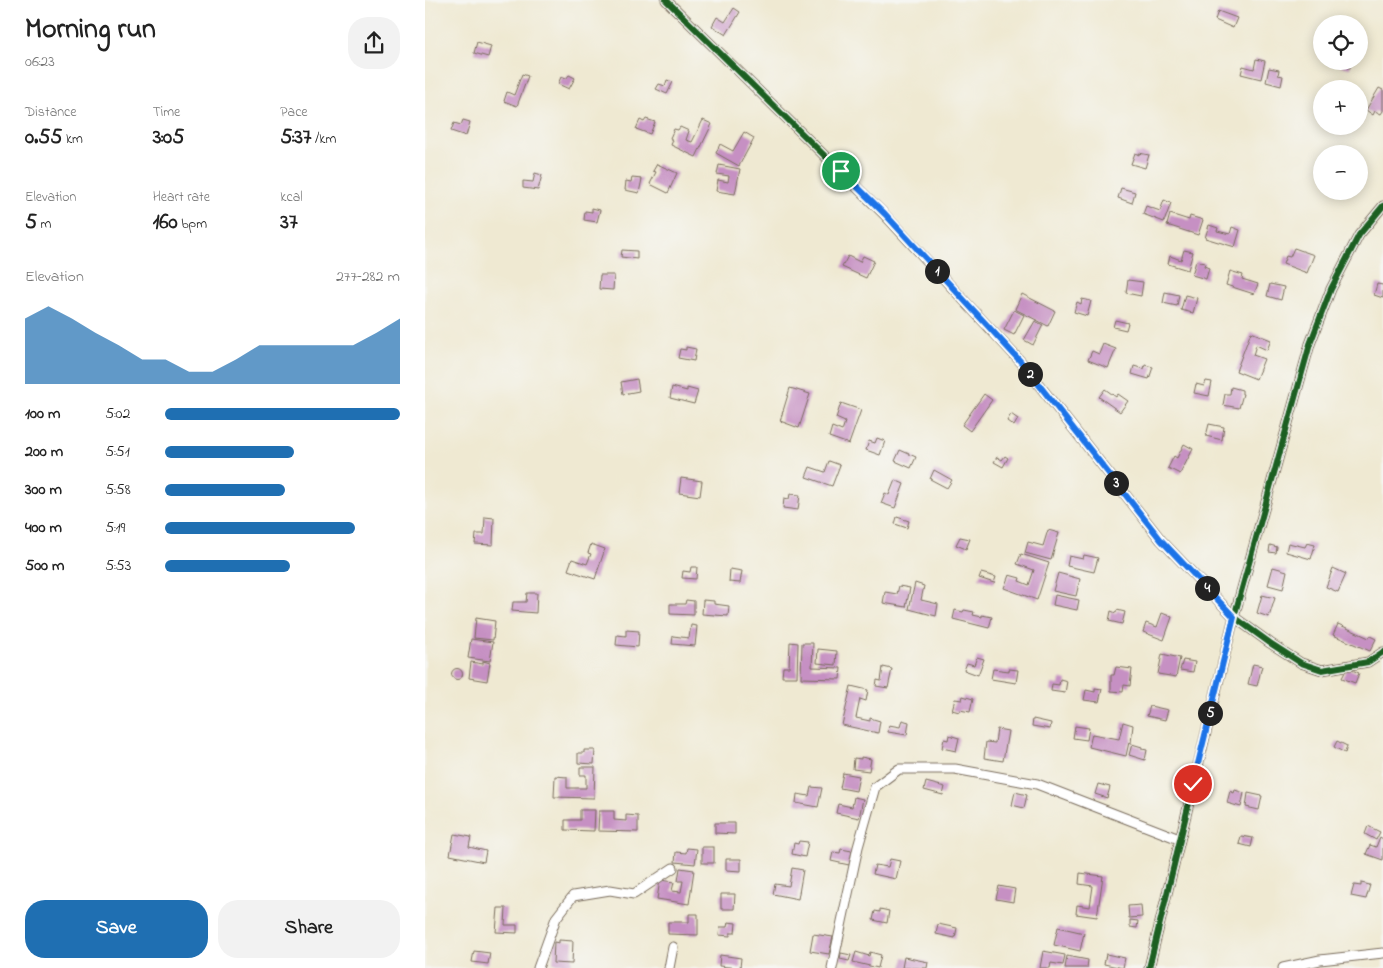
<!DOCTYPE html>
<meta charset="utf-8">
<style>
:root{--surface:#fff;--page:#f2f2f2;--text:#222;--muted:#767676;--accent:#1f6fb2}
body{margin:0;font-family:"Indie Flower",sans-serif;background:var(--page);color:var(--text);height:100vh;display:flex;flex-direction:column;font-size:19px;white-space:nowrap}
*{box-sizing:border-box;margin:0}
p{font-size:16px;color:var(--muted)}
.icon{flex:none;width:28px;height:28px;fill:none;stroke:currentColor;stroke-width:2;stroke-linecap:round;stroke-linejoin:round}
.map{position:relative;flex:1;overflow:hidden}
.drawer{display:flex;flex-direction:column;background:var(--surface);width:425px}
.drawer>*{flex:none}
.fabs{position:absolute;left:888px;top:15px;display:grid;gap:10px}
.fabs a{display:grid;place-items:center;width:55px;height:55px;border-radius:50%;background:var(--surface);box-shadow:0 2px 12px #0003;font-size:25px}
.pin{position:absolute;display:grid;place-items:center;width:42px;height:42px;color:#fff;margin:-21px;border:2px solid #fff;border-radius:50%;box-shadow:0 1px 5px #0007}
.km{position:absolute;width:25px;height:25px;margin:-12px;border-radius:50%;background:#222;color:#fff;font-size:14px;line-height:25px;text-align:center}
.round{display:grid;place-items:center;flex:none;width:52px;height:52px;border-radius:20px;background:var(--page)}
.overview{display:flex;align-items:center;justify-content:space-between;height:85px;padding:0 25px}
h1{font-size:28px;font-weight:700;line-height:38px}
.stats{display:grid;grid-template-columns:repeat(3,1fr);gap:8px;height:85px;padding:5px 25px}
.stats div{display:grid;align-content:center}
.stats b{font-size:21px;font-weight:700}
.stats small{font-size:14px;font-weight:400}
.stats p{font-size:14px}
.chart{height:140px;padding:10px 25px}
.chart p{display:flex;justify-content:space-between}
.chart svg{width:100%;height:90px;margin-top:5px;fill:var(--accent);opacity:.7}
.cta{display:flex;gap:10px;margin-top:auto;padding:10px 25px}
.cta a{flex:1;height:58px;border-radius:20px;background:var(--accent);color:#fff;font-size:20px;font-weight:700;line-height:58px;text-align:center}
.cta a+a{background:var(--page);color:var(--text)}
ul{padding:0 25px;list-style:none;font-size:16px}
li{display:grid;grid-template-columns:80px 60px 1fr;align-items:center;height:38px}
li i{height:12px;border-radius:6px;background:var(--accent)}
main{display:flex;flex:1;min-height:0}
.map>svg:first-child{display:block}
</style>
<main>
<section class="drawer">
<div class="overview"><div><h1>Morning run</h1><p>06:23</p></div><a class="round"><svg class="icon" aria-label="share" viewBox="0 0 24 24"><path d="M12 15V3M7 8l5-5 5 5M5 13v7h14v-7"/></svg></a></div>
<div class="stats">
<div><p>Distance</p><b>0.55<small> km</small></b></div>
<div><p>Time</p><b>3:05</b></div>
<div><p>Pace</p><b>5:37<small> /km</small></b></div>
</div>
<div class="stats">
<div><p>Elevation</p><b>5<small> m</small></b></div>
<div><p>Heart rate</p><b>160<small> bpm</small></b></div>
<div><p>kcal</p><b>37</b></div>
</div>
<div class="chart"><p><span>Elevation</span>277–282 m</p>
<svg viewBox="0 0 160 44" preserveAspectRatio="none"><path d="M0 44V12L10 6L20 12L30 19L40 25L50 32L60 32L70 38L80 38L90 32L100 25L110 25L120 25L130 25L140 25L150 19L160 12V44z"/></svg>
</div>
<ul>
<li><b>100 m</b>5:02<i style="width:100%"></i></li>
<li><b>200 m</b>5:51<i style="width:55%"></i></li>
<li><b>300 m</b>5:58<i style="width:51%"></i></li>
<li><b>400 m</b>5:19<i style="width:81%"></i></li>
<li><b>500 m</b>5:53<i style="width:53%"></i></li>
</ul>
<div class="cta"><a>Save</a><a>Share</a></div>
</section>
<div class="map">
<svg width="958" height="968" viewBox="0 0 958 968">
<rect width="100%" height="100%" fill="#f6f6f2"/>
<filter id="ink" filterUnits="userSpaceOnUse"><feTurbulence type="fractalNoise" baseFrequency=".02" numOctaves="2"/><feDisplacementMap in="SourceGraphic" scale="10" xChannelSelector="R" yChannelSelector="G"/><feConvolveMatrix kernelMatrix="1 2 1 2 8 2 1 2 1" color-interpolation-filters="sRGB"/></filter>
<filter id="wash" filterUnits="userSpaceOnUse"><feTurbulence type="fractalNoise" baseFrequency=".0096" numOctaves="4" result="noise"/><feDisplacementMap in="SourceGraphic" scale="20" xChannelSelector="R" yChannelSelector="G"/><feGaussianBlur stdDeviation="1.12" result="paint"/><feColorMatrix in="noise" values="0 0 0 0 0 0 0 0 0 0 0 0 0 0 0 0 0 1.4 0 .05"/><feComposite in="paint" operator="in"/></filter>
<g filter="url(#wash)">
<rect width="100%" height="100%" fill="#efe9d2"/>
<g id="blocks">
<!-- building -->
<g fill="#c690c3">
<path d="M309,8L315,12L301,35L287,26L292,17L300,22Z"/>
<path d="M793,11L812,18L808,28L790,20Z"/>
<path d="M52,42L66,46L63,57L49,53Z"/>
<path d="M831,59L840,61L836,79L816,74L818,66L829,69Z"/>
<path d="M914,61H926L925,68L913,65Z"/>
<path d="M844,68L854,70L853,75L858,76L856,86L841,82Z"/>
<path d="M97,74L103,76L92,106L79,101L82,92L89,95Z"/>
<path d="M144,75L150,78L144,89L133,84L136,77L141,79Z"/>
<path d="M242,80L248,82L242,94L231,89L234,84L240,86Z"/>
<path d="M954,88L958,90V111L956,114L950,111L948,115L941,110Z"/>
<path d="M221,119L230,122L225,134L211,129L215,120L219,122Z"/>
<path d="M38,120L45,122L41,136L26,131L29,123L36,125Z"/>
<path d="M278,120L287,124L271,157L246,145L248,140L245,138L249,129L253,130L255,127L264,131L261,140L267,142Z"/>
<path d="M319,132L329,138L314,166L291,153L295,144L308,151Z"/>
<path d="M710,153L714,155V153L724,155L720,168L706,164Z"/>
<path d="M232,164L252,173L243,193L225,184L231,172L228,171Z"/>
<path d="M294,165L315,169L310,194L291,191L293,180L303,182L304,176L292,174Z"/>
<path d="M110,173L117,175L113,190L98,188V181L108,182Z"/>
<path d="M207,178L217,179L214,193L200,190L201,181L206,182Z"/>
<path d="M696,188L710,192L707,203L693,198Z"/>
<path d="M739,200L746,203L739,222L718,214L721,206L735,211Z"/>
<path d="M167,208L175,210L172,222L159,220L160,211L167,212Z"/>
<path d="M745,214L764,220L765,216L778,220L773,235L742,225Z"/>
<path d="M784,225L793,228L792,231L805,234L807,227L815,230L810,247L780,238Z"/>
<path d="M869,248L889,255L882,273L858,264L861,256L865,257Z"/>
<path d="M197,250L212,251V259L196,257Z"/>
<path d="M759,250L768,252L763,270L743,264L745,256L756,260Z"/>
<path d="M423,256L435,262L438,256L449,261L441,278L417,267Z"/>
<path d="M771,261L780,263L779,266L784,268L781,279L767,275Z"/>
<path d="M805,271L818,275L817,279L833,284L829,294L801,285Z"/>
<path d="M175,275H189L188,290L174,289Z"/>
<path d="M703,280L718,282L716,296L701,293Z"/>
<path d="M845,284L859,287L856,300L842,296Z"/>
<path d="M952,284L958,285V298L949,295Z"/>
<path d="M740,292L754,295L752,306L738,303Z"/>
<path d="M597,294L630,311L623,326L590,309Z"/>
<path d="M760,295L772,298L768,313L756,310Z"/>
<path d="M657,299L666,301L662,316L649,312L652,302L656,304Z"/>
<path d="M589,310L599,315L589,335L579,330Z"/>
<path d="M690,320L703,323L701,330L688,327Z"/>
<path d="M610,321L618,325L608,345L599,340Z"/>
<path d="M826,332L846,340L842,350L831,345L828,355L839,359L831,379L811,371Z"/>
<path d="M678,344L691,349L683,368L663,360L667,351L674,354Z"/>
<path d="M261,347L271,349L269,361L253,358L255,349L261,350Z"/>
<path d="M720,365L728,367L724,379L707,374L709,366L719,369Z"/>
<path d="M212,379L214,391L198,394L196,382Z"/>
<path d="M781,381L787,382L784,396L769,393L771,384L779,386Z"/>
<path d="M247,387L262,391V388L273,391L269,404L245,398Z"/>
<path d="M806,387L817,390V394H818L814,408L798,405L800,394H805Z"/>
<path d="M365,388L385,394L374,428L355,421Z"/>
<path d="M680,389L691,397L693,394L703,401L695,412L674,397Z"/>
<path d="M559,394L567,400L545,431L537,425Z"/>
<path d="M416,403L436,410L424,444L404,437L407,427L417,431L420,422L411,418Z"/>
<path d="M586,414L593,419L589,426L582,421Z"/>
<path d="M784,424L799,427L797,440L781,436Z"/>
<path d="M452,438L460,441L455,455L441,450L444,441L450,443Z"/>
<path d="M759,444L768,449L755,474L743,468L749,456L752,458Z"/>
<path d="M475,450L491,457L486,468L470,461Z"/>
<path d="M580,456L583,458L578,467L569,462L572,457L577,460Z"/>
<path d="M404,461L415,465L407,486L381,477L385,467L400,472Z"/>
<path d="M509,470L527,480L522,488L505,479Z"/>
<path d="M256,478L277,481L275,496L254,493Z"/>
<path d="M470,480L479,484L470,508L456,503L460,493L464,495Z"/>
<path d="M365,494L375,495L373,510L358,508L359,498L364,499Z"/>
<path d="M60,517L69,518L68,545L50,544L51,534H59Z"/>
<path d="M472,517L484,521L482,528L470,524Z"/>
<path d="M623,530L634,533L626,560L600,553L603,542L618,546Z"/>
<path d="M535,537L545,539L541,549L531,545Z"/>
<path d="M863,543L880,547L882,543L890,545L886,559L861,552Z"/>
<path d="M166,544L180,549L170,579L143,570L147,559L162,564L166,554L163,553Z"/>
<path d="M845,545L852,547L851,553L844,552Z"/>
<path d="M596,554L624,563L612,600L579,588L584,575L595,578L594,581L604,585L609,570L592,564Z"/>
<path d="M659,555L673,558L669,572L642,566L644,556L658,559Z"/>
<path d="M266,567H272L271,579L257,578L258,571L265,572Z"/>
<path d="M848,567L862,571L858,589L843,585Z"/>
<path d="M908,568L921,574L913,592L901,587Z"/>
<path d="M305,569L317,571L315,583L304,582Z"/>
<path d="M556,573L571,577L569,583L554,578Z"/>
<path d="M633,573L655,579L651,596L628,591Z"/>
<path d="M490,583L499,586L496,600L513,604L511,616L484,609Z"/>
<path d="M474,586L485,588L481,607L458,603L460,592L472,594Z"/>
<path d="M102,593H112L111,613L87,611L88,602H101Z"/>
<path d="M630,595L654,600L652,610L628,605Z"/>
<path d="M837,595L850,598L844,617L832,613Z"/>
<path d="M261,600L269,601V615L245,614V604H260Z"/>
<path d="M278,600L289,601V604L304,606L303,616L277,614Z"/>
<path d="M530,610L538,612L539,610L549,612L548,615L557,617V615L567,617L564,628L528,619Z"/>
<path d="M692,610L700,612L697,624L684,621L686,611L691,613Z"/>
<path d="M737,613L747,617L739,640L718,632L721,623L732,627Z"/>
<path d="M51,618L70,621L68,640L49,638Z"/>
<path d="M913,624L944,638L945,636L951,639L945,651L908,635Z"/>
<path d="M266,625L272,626L270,646L247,644L248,636L264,638Z"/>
<path d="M201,630L214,631L213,647L191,645L192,635L201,636Z"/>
<path d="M46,639L68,642L65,661L43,658Z"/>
<path d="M365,642L373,643L372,677H357L358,667H364Z"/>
<path d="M377,643H388L387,667L416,668L415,679L376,678Z"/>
<path d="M393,649L412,651L411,665L392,663Z"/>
<path d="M737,654L755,658L751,677L733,674Z"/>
<path d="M552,657L559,659L553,675L539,670L542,663L549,665Z"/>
<path d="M758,660L770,662L768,672L755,670Z"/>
<path d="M58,661L65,663L62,681L44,678L46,662L58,664Z"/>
<path d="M828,664L837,666L832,686L823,684Z"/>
<path d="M458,667L467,669L463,688L451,686L452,680L456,681Z"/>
<path d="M691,667L707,669L705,686L699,685L698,692L686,691V675H689Z"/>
<path d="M922,668L934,673L930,683L917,678Z"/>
<circle cx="32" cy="674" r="5.5"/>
<path d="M568,669L584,671V669L593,670L591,683L566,679Z"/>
<path d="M635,679L642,681L640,693L626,691L627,684L634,685Z"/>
<path d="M426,686L443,690L441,701L435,699L431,718L445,721V718L455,721L453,733L417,725Z"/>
<path d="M670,688L677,689L674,702L659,700L661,690L670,692Z"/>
<path d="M538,696L548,699L545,712L535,710L534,712L527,710L530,699L537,700Z"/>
<path d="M725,706L743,710L740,720L722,716Z"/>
<path d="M608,719L626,723L625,729L607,726Z"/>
<path d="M477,720L484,722L482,735L463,732L464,725L475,727Z"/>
<path d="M698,722L708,725L706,743L704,742L701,756L664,747L667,734L694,739Z"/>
<path d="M650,726L664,728L662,740L648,738Z"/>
<path d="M572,729L583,731L578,761L559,758L561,742L570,743Z"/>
<path d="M524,735L534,738L531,751L517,748L519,739L523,740Z"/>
<path d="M912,741L922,746L920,753L909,747Z"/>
<path d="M707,744L717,747V749L722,750L720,760L704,755Z"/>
<path d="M159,750H170L169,764L153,763V753H159Z"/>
<path d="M436,757L446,759L444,771L428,769L429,758L436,759Z"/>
<path d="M155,767H170L169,798L129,797L130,776L142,777V788H161V775H155Z"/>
<path d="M418,773L434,776L431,791L415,788Z"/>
<path d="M501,782L520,787L518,795L499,790Z"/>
<path d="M673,784L685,787L682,798L670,794Z"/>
<path d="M386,787L397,788L393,807L371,803L372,794L384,796Z"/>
<path d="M810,790L819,793L816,807L802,803L805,791L809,793Z"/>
<path d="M590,792L602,795L599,808L587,805Z"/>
<path d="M823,793L837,796L834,810L821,807Z"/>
<path d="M429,797L438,799L434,818L411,813L413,804L427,807Z"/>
<path d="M155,810H170L169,831L140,830V820H155Z"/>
<path d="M174,811H189V820L201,821V815L213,816V832L173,831Z"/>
<path d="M290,823H310V834L290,833Z"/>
<path d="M943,826L955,832L951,840L940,834Z"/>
<path d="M29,834L46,837L44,847L61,851L59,862L25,855Z"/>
<path d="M816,836L828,838L826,847L814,844Z"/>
<path d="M955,837L958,839V860L941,854L945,845L951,847Z"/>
<path d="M374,841L383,842L380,857L367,854L369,843L373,844Z"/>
<rect x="277" y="847" width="12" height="16"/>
<path d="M262,848L272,849L270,864L250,862L251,852L261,853Z"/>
<path d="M416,849L427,851L424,865L406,861L408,852L415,853Z"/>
<path d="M301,859H316V871L301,870Z"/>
<path d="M465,859L475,861L471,879L448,874L450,865L463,867Z"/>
<path d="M255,868L269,870L264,904L232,899L235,880L249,882L247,891L256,892L258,881H253Z"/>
<path d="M367,868L378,870L373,899L348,894L350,884L364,886Z"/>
<path d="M655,873L678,876L672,917L651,914L652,905L665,907L668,886L654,884Z"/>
<path d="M936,883L945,885L941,899L926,896L929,885L936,886Z"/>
<path d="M574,886L590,889L588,902L571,899Z"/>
<path d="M296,894H310L309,909H296Z"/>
<path d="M716,905L717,917L704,918L703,906Z"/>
<path d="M73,908H81L80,925H92V933L71,932Z"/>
<path d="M455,909L464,911L462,923L448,920L450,911L455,912Z"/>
<path d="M264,914H273V935L243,934V922H264Z"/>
<path d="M705,920L713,921L712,928L705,927Z"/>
<path d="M303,922L311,923L310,933H305V936L294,935L295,927H302Z"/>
<path d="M513,924L532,928L530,938L511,934Z"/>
<path d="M633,927L659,933L655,951L629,945Z"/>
<path d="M388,934L408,937L404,954L385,951Z"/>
<path d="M134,940L148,941L147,964L128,963L129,942L134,943Z"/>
<path d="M49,951L65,953L63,964L47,962Z"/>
<path d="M618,951L640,955L638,965L626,963L625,968H615Z"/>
<path d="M431,952L444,956L445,952L456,955L453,968L428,962Z"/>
<path d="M416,953L426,955L424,961L415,959Z"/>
<path d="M681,954L700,958L698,968L679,964Z"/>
<path d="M295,955L316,958L315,968L294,966Z"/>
<path d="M642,956L663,960L662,968H640Z"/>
<path d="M479,957L503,962L502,968H477Z"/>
</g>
</g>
</g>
<g filter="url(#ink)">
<use href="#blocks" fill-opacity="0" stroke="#7a6d5d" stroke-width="1"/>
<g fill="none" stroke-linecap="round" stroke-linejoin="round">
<defs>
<g id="minor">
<path d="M241,0L459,214L596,362L736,540L809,617L845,643L876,663L897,670L943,662L958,652"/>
<path d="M113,968L131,918L148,896L185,890L209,894L248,868"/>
<path d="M244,968L248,947"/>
<path d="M407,968L433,847L450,787L474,769H530L612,784L754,839"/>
<path d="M724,968L809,617L885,344L906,289L934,235L958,206"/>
<path d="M858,968L895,960L958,953"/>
</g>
</defs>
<!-- minor casing -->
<use href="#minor" stroke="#7a6d5d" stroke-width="11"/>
<!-- minor -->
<use href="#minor" stroke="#fff" stroke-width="9"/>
<defs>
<g id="cycleway">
<path d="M241,0L459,214L596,362L736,540L809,617L845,643L876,663L897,670L943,662L958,652"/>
<path d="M724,968L809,617L885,344L906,289L934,235L958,206"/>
</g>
</defs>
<!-- cycleway casing -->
<use href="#cycleway" stroke="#f6f6f2" stroke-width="9"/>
<!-- cycleway -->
<use href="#cycleway" stroke="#1b5e20" stroke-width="6"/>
</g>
</g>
<g fill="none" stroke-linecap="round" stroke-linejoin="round" filter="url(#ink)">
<defs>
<path id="route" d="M416,171L460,214L596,362L736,540L809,617L768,784"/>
</defs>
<!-- route casing -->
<use href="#route" stroke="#fff" stroke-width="10"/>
<!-- route -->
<use href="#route" stroke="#1a73e8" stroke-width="6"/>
</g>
</svg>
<div class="fabs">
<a><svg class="icon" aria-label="locate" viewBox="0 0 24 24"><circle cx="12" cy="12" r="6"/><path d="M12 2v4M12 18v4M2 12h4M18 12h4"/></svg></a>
<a>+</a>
<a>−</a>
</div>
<div class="pin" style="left:416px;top:171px;background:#1e9e55"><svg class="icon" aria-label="arrive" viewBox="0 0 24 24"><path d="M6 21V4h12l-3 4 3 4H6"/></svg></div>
<div class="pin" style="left:768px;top:784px;background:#d93025"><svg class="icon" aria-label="check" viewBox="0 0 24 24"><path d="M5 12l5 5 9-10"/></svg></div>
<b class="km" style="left:512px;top:271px">1</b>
<b class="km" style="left:605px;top:374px">2</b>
<b class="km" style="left:691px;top:483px">3</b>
<b class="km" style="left:782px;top:588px">4</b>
<b class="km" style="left:785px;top:713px">5</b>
</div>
</main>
